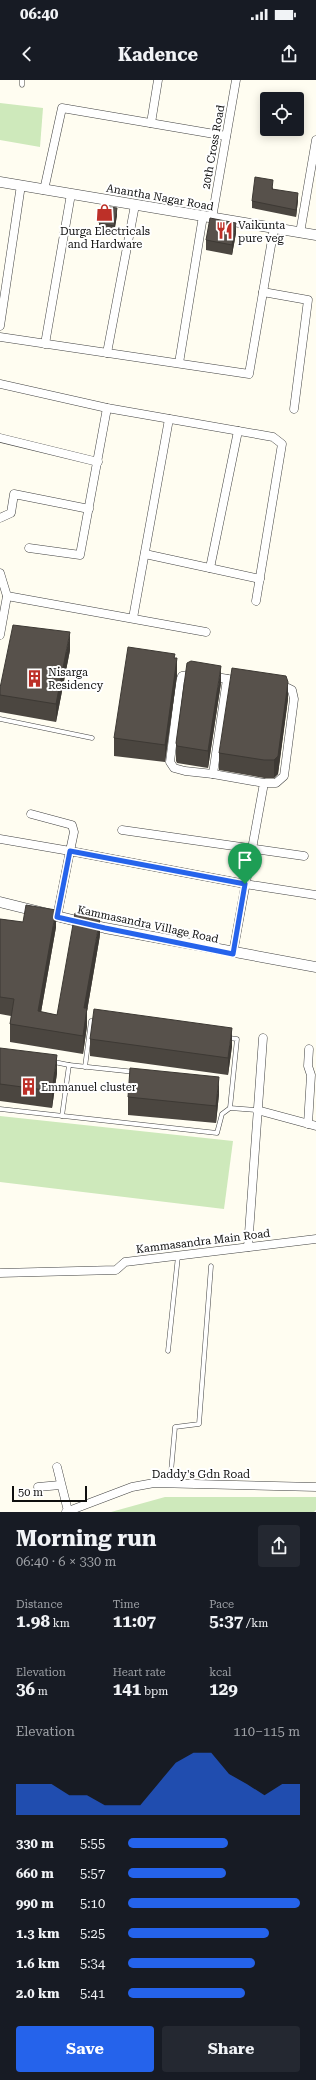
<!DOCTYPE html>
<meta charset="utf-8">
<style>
:root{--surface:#171b24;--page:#242831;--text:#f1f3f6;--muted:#9ea1a6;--accent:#2563eb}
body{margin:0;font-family:"Roboto Serif",serif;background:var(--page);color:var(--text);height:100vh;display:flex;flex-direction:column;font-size:15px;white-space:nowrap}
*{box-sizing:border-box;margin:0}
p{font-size:13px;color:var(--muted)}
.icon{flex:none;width:22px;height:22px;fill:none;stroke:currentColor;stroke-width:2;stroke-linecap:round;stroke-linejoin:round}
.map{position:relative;height:1432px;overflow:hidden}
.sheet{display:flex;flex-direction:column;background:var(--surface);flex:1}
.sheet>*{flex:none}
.controls{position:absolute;left:260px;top:12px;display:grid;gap:8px}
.controls a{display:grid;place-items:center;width:44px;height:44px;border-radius:4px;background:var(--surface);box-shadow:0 2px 10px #0003;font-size:20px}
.scale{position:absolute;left:12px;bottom:10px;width:75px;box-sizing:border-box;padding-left:4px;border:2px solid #0f0f0f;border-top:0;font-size:11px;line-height:14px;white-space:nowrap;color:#0f0f0f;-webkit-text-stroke:3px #fff;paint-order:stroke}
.pin{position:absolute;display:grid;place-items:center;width:34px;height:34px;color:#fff;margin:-41px -17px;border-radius:50% 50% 50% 0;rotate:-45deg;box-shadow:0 0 4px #0007}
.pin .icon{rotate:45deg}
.round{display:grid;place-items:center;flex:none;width:42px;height:42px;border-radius:4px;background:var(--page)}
.head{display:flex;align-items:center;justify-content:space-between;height:68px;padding:0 16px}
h1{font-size:22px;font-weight:700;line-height:30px}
.metrics{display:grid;grid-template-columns:repeat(3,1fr);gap:6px;height:68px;padding:4px 16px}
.metrics div{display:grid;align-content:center}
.metrics b{font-size:17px;font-weight:700}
.metrics small{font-size:11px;font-weight:400}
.metrics p{font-size:11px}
.chart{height:112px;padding:8px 16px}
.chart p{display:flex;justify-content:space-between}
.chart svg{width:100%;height:72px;margin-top:4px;fill:var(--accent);opacity:.7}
.cta{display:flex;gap:8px;margin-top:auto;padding:8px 16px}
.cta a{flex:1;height:46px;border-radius:4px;background:var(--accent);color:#fff;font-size:16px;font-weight:700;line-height:46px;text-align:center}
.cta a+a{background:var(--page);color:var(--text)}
ul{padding:0 16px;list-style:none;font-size:13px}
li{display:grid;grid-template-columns:64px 48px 1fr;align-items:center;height:30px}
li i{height:10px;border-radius:5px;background:var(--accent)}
.status{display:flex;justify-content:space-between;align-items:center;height:28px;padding:0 20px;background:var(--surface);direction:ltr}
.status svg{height:11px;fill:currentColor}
header{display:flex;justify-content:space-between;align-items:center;height:52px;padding:0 16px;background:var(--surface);font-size:18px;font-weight:700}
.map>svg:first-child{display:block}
</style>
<div class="status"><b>06:40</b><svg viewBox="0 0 49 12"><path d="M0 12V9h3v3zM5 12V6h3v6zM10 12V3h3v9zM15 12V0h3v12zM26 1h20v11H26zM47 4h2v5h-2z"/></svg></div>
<header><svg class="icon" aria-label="back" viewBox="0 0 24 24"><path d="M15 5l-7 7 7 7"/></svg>Kadence<svg class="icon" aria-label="share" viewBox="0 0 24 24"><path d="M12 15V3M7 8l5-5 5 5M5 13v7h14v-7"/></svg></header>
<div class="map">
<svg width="316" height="1432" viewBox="0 0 316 1432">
<rect width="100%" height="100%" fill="#fffdf1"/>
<!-- green -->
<g fill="#cee9bb">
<path d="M0,23L43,28L40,67L0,60Z"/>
<path d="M0,1036L233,1061L224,1129L0,1102Z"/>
<path d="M165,1417H316V1430L314,1432H111Z"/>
</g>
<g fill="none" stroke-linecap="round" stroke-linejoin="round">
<defs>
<g id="service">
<path d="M22,5V0"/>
<path d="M0,639L92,658"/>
<path d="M229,958L237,959L230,1028"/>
<path d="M54,982L69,985"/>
<path d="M85,987L91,941L97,942"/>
<path d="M0,1029L217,1053L222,1034L230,1028L257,1030"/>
<path d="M62,1036L69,985L135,992"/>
<path d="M168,1271L178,1176"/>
<path d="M170,1403L175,1347L199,1344L211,1186"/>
</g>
<g id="minor">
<path d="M151,43L158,0"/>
<path d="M44,110L62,28L226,56"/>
<path d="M212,138L236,0"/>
<path d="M300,153L316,60"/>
<path d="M263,212L308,220L294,329"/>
<path d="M0,246L21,105"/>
<path d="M0,257L249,294L274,148"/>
<path d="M45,264L71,114"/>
<path d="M107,273L135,125"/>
<path d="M179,283L203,136"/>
<path d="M0,304L107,328L273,357L282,364L256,521"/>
<path d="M0,358L98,382"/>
<path d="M0,438L11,433L14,414L89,429"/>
<path d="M29,468L80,475L107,328"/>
<path d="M145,474L260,499"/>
<path d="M210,488L238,351"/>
<path d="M0,493L7,516L0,555"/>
<path d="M7,516L206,552"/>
<path d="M133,538L169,339"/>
<path d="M195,594L182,596L180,601L170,682L174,688L185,691L213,694L264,703L233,873"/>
<path d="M210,596L240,601"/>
<path d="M213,694L227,599"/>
<path d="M264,703H276L284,696L294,619L292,610L288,608L277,606"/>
<path d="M122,750L304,776"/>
<path d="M0,759L70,771L74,752L72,745L31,734"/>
<path d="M57,837L70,771L245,804L316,815"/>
<path d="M257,1030L316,1046"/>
<path d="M308,1044L311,995L308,986L309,969"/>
<path d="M248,1167L263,958"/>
<path d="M0,1193L116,1190L125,1182L316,1159"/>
<path d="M57,1387L68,1431"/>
<path d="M38,1407L60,1405"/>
<path d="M66,1432L132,1407L154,1403L316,1407"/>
</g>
<g id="tertiary">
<path d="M0,102L316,155"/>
<path d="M0,822L105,848L316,887"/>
</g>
</defs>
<!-- service casing -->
<use href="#service" stroke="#424242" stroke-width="5"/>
<!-- minor casing -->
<use href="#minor" stroke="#424242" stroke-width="9"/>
<!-- tertiary casing -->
<use href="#tertiary" stroke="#424242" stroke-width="11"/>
<!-- service -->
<use href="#service" stroke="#fff" stroke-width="4"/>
<!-- minor -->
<use href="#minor" stroke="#fff" stroke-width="8"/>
<!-- tertiary -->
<use href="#tertiary" stroke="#fff" stroke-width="10"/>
</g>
<!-- wall -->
<g fill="#4b4640">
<path d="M273,107V109L298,120L296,137L252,128V121Z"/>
<path d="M117,135L114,153L99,150V143Z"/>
<path d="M236,153L232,175L206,170V160Z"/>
<path d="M70,570L56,642L0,632V608Z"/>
<path d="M175,578L177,596L165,682L114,676V658Z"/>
<path d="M221,603L208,688L177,683L176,681V663Z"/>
<path d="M288,619L278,694L274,698H264L219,690V673Z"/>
<path d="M0,839L56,847L41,932L57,935L100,855L87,931V946L83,974L10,962V944L11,936L0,934Z"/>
<path d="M90,959L232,966L228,995L90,976Z"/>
<path d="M0,968L57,993L52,1028L0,1021Z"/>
<path d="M219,1014L216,1043L128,1035V1017Z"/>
</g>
<!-- shaded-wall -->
<g fill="#3d3934">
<path d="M298,113V120L296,137V130Z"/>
<path d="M117,128V135L114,153V146Z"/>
<path d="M236,143V153L232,175V165Z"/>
<path d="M70,552V570L56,642V624Z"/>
<path d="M175,574V589L177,578V596L165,682V665Z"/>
<path d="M221,586V603L208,688V671Z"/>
<path d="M288,602V619L278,694L274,698V680Z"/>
<path d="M56,830V847L38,949V931Z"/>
<path d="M100,838V855L87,931V946L83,974L84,928Z"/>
<path d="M232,948V966L228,995V978Z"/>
<path d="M57,975V993L52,1028V1011Z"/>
<path d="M219,997V1014L216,1043V1026Z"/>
</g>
<!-- building -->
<g fill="#57514b" stroke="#3d3934">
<path d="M255,97L273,100L272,109L298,113L296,130L252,121Z"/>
<path d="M102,126L117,128L114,146L99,143Z"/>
<path d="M210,138L236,143L232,165L206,160Z"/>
<path d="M13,545L70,552L56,624L0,615V608Z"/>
<path d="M128,567L175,574L174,578H177L165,665L114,658Z"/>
<path d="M191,581L221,586L208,671L177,666L176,663L187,583Z"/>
<path d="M232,588L286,596L288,602L278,676L274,680H264L219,673Z"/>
<path d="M26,825L56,830L38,931L57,935L75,833L100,838L84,928H87L83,956L10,944L14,919L0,917V839L23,842Z"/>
<path d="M94,929L232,948L228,978L90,959Z"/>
<path d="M0,968L57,975L52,1011L0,1004Z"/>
<path d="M130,988L219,997L216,1026L128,1017Z"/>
</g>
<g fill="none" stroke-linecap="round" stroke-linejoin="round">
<defs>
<path id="route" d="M70,771L245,804L233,874L105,848L57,837Z"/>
</defs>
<!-- route casing -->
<use href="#route" stroke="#fff" stroke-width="8"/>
<!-- route -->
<use href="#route" stroke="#2563eb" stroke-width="5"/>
</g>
<!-- icons -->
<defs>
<symbol id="shop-bare" viewBox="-9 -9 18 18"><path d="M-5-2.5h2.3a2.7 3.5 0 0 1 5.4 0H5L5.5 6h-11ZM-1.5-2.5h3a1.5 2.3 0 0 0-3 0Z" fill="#bd3028" stroke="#fff" stroke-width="2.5" paint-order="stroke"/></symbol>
<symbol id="restaurant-bare" viewBox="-9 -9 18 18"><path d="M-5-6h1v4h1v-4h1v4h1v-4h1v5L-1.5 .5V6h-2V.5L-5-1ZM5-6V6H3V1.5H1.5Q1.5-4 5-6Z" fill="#bd3028" stroke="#fff" stroke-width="2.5" paint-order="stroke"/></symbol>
<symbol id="building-bare" viewBox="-9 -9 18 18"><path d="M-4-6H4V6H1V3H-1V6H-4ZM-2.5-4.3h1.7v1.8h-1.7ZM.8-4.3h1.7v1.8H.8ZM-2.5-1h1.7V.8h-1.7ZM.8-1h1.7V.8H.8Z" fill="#bd3028" stroke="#fff" stroke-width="2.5" paint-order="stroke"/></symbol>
</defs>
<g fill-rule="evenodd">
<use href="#shop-bare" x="92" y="120" width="25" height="25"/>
<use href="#restaurant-bare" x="212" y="138" width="25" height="25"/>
<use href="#building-bare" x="22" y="586" width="25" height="25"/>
<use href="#building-bare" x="16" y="994" width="25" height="25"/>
</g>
<g text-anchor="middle" stroke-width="4" stroke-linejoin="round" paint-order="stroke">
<!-- street labels -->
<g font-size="11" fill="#0f0f0f" stroke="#fff">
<text transform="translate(213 67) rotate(-80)" y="4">20th Cross Road</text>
<text transform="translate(160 117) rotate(10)" y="4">Anantha Nagar Road</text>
<text transform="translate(148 844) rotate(12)" y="4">Kammasandra Village Road</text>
<text transform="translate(203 1161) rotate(-7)" y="4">Kammasandra Main Road</text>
<text x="201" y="1398">Daddy's Gdn Road</text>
</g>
<!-- poi labels -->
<g font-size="11" fill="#0f0f0f" stroke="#fff" text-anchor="start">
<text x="238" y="149">Vaikunta<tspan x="238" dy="13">pure veg</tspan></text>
<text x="105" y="155" text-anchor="middle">Durga Electricals<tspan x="105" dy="13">and Hardware</tspan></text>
<text x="48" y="596">Nisarga<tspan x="48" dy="13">Residency</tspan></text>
<text x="41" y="1011">Emmanuel cluster</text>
</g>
</g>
</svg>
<div class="controls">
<a><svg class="icon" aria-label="locate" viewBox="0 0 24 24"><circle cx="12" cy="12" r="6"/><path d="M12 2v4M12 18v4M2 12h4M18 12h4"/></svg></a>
</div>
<div class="scale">50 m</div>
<div class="pin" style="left:245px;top:804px;background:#1e9e55"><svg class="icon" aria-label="arrive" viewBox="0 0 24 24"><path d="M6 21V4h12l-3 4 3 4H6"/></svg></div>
</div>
<section class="sheet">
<div class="head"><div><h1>Morning run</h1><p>06:40 · 6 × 330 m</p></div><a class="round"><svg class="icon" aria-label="share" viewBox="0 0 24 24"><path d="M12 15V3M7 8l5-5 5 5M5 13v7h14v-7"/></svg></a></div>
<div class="metrics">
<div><p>Distance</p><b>1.98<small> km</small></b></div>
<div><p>Time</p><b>11:07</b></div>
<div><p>Pace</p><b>5:37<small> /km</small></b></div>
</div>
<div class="metrics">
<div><p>Elevation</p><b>36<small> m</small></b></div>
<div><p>Heart rate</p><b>141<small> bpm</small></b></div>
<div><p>kcal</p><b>129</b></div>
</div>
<div class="chart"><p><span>Elevation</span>110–115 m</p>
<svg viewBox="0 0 160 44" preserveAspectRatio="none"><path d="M0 44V25L10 25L20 25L30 32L40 32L50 38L60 38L70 38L80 25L90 12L100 6L110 6L120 19L130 25L140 32L150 25L160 25V44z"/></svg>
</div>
<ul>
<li><b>330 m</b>5:55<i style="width:58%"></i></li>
<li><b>660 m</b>5:57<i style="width:57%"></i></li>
<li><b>990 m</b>5:10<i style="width:100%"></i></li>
<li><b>1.3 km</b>5:25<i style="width:82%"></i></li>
<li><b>1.6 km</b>5:34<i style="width:74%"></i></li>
<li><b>2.0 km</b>5:41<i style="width:68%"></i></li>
</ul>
<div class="cta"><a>Save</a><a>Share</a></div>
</section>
